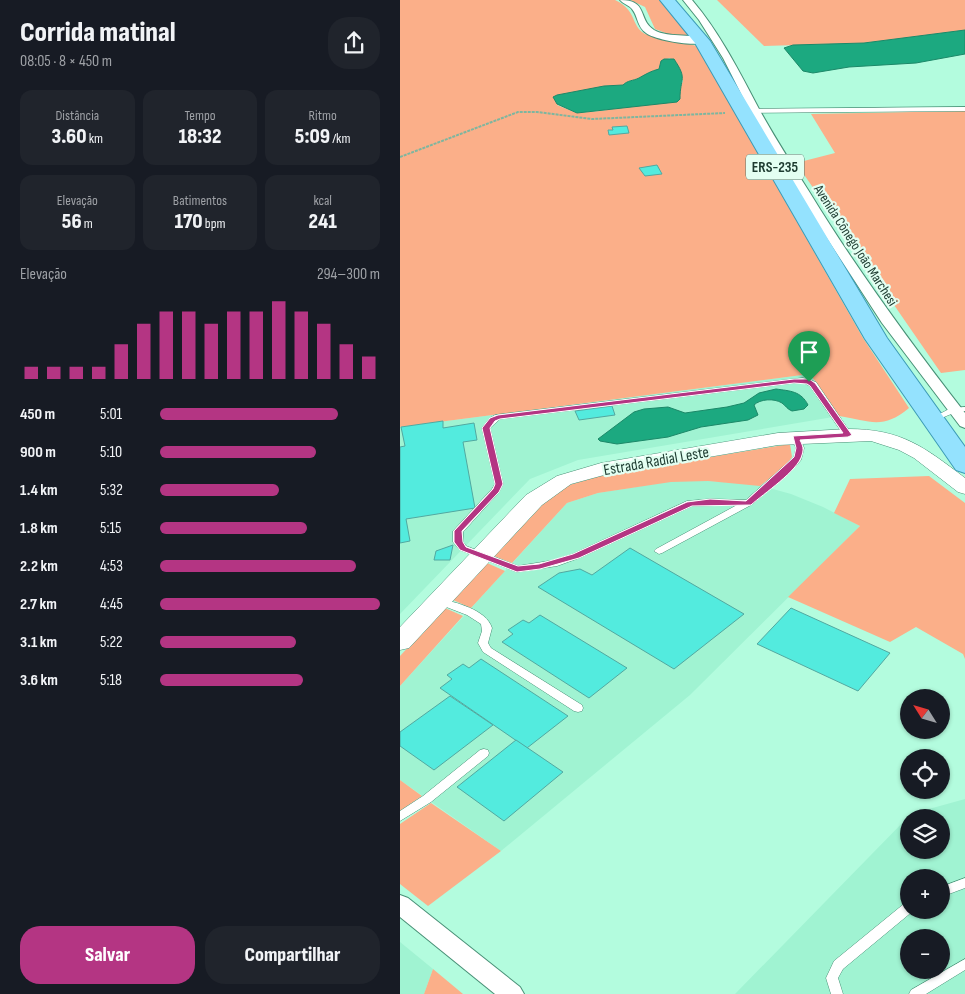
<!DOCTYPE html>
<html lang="pt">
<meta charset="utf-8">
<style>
:root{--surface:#171b24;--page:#20242c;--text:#f1f3f6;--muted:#9ea1a6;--accent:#b43583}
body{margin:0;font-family:"Sofia Sans Condensed",sans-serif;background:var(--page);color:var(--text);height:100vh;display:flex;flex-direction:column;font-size:19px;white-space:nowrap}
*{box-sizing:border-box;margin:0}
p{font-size:16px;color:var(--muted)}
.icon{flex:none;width:28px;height:28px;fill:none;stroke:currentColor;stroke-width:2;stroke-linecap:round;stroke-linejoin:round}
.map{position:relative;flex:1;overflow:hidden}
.side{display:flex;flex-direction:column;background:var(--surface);width:400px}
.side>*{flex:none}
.needle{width:32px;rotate:307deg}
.tools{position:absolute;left:500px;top:689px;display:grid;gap:10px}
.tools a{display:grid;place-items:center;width:50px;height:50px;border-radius:50%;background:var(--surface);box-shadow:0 1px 4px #0004;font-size:25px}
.pin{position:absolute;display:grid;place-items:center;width:42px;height:42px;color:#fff;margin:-51px -21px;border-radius:50% 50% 50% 0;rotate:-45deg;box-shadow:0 0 5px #0007}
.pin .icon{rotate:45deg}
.round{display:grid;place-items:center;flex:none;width:52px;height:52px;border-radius:20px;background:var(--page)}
.overview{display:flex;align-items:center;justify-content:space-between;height:85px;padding:0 20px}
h1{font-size:28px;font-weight:800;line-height:38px}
.metrics{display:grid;grid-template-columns:repeat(3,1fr);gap:8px;height:85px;padding:5px 20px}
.metrics div{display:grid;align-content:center;border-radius:12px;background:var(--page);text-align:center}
.metrics b{font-size:21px;font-weight:800}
.metrics small{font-size:14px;font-weight:400}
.metrics p{font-size:14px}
.chart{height:140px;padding:10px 20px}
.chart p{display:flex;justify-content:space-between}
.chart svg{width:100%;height:90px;margin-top:5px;stroke:var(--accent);stroke-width:6}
.cta{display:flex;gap:10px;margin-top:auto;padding:10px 20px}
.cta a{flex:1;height:58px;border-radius:20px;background:var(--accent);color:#fff;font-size:20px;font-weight:800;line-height:58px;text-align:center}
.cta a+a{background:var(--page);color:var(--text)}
ul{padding:0 20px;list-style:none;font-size:16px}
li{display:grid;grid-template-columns:80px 60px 1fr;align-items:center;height:38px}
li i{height:12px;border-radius:6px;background:var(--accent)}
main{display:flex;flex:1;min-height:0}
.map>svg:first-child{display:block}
</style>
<main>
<section class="side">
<div class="overview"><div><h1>Corrida matinal</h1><p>08:05 · 8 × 450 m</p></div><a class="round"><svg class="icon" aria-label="share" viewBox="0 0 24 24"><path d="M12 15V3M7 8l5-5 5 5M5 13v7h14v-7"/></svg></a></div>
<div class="metrics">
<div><p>Distância</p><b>3.60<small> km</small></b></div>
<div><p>Tempo</p><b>18:32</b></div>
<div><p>Ritmo</p><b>5:09<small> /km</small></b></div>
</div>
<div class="metrics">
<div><p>Elevação</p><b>56<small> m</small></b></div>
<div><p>Batimentos</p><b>170<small> bpm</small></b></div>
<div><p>kcal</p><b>241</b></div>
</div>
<div class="chart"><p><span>Elevação</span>294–300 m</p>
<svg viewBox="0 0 160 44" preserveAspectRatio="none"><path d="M5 44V38M15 44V38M25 44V38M35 44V38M45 44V27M55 44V17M65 44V11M75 44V11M85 44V17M95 44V11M105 44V11M115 44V6M125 44V11M135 44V17M145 44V27M155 44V33"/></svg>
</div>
<ul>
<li><b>450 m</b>5:01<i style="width:81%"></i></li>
<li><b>900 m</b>5:10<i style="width:71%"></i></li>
<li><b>1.4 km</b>5:32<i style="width:54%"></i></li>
<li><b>1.8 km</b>5:15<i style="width:67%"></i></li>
<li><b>2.2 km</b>4:53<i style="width:89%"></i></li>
<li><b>2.7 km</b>4:45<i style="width:100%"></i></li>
<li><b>3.1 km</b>5:22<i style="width:62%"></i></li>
<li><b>3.6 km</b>5:18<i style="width:65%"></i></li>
</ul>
<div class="cta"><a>Salvar</a><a>Compartilhar</a></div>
</section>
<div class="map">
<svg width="565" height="994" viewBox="0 0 565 994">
<rect width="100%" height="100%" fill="#b3fcde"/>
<!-- built -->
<g fill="#a0f3d2" fill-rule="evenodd">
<path d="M410,374L439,416L178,460L130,479L0,614V427Z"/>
<path d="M273,481H308L355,484L391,494L423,507L460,526L290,695L101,851L0,780V686L167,503L198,493Z"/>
<path d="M565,799V994H335L511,814ZM509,818H541V850H509ZM509,878H541V910H509ZM509,938H541V970H509Z"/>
<path d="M0,942L33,969L24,994H0Z"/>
</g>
<!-- green -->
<g fill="#fbaf89" fill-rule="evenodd">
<path d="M0,0H215C238,11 230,25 245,34L297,46L463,338L509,408C483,430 470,421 439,416L410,374L0,427ZM270,58L283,81L280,88V99L200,111L177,113L157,105L204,86L223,85C228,80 233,81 239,78C246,74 251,71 259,69L261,61Z"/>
<path d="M230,0H261L290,36L268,34L255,29L245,7Z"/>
<path d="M317,0H565V30L464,43L364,46Z"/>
<path d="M565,111V370L541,373L396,163L435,153L411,114Z"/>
<path d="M390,444L392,457L386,465L360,486L308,481L271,482L198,493L167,503L112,563L94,556L143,504L169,485L207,474Z"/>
<path d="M529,476L565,503V659L563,654L516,627L490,642L388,597L460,526L434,513L450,479Z"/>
<path d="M87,563L105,571L71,608L53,600Z"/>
<path d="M45,608L63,616L0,686V656Z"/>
<path d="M0,780L22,796L0,811Z"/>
<path d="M31,803L101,851L28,906L0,884V824Z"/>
<path d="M33,969L63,994H24Z"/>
</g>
<!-- water -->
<g fill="#1ca980" stroke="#1c8868">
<path d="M565,30V54L516,63L449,67L413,73L403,71L384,48L393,45L464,43Z"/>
<path d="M264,59H274C288,80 280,77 280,99L277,102L177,113L157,104L153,97L157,95L204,86L223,85C228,80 233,81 239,78C246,74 251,71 259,69L261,61Z"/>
<path d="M376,389C390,391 401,391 408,405L404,409L392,411C387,409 386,406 382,403C374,398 360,399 354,405L358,415L348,420L301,427L268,437L217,444L200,441L198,439L234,412L244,409L268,407L285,413L327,407L344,403L359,393Z"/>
</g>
<!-- building -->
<g fill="#53ebde" stroke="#52a8a0">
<path d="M227,126L229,133L209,135L208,130H213L212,127Z"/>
<path d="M257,165L262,174L245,176L239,168Z"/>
<path d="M212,406L215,415L179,420L175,411Z"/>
<path d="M43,421V428L74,423L77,440L63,442L75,508L6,519L10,541L0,543V447L5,446L1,427Z"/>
<path d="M53,545L50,560H34L36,551Z"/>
<path d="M230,548L344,614L274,669L138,587L159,573L180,569L192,575Z"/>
<path d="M391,608L490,653L458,691L357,644Z"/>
<path d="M140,615L227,668L189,698L102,642L113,634L108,630L123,620L129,623Z"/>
<path d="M81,659L168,716L127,748L40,688L52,679L47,675L63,664L69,668Z"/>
<path d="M50,696L93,725L34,770L0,746V732Z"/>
<path d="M116,740L163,772L104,821L57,787Z"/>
</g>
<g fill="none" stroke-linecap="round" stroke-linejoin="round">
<defs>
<g id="service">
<path d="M565,107V111L348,113L345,111L348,109Z"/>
<path d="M403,378L416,382L452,435L451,437H445L410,386L402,382L100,419L90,428L103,484L99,492L63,532V542L66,546L118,566L155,560L173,554L287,501L310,499L346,500L394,457L396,448L392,438L396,436H399L404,448L401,460L394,468L351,505L262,553L259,554L254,551L256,549L337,505L292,506L179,558L157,566L117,572L60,550L53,542V531L55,529L92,489L95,484L82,428L90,418L95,415Z"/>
<path d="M565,407V411L556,412L532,422L528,420L551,408Z"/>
<path d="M39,598C56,603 86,609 92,628L88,643L91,648L182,705L183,708L182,711L178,712L174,711L83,652L78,643L82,631L81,624L67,615L36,603L34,601Z"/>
<path d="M84,749L88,750L89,753L88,756L31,802L0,821V811L23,796L80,750Z"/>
<path d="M565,878V888L541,897V887Z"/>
<path d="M509,902V910L513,911L443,969L438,978L443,994H431L426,978L434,961L505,903Z"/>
<path d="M565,959V970L526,994H509L511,990Z"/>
</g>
<g id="minor">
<path d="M220,0C249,0 237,19 254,30C269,39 297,32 307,41C298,48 255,40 246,33C237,27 238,16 232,9C229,5 223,4 220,0Z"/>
<path d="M283,0H292C320,33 339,71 359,109C375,138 393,166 410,193C457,270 510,342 565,413V428L560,426L482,323L399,195L350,111L323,58L299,20Z"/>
<path d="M0,895L8,898L120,987L124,994H95L0,917Z"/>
</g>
<path id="tertiary" d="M448,429C502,429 524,447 565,478V494L558,492L514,458L499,450L471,441L378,445L204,475L171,484L142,505L9,648L0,650V627L126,495L157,476L201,463L378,433Z"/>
<path id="primary" d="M260,0H275L310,41L487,338L565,447V473L556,470L465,339L295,43Z"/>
</defs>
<!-- service casing -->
<use href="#service" stroke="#489076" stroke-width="1"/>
<!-- minor casing -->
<use href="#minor" stroke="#489076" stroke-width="2"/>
<!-- tertiary casing -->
<use href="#tertiary" stroke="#489076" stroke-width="1"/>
<!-- primary casing -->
<use href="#primary" stroke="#3c9bb6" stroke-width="2"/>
<!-- path -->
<path stroke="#7db69f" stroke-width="2" stroke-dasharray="3 1" stroke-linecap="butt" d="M0,157L118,112H137L192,119L325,113"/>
<!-- service -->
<use href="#service" fill="#fff" fill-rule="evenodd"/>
<!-- minor -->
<use href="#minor" fill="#fff" fill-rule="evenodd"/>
<!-- tertiary -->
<use href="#tertiary" fill="#fff" fill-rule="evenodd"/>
<!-- primary -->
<use href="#primary" fill="#94e2fe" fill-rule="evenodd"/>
</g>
<!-- route -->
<path fill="#b43583" stroke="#fff" fill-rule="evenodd" d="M394,379H409L415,383L452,435L448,437L400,440C403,446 404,449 402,455C398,471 363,494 351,505L292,506L179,558L140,569L117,572L60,550L54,542V531L93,489L95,484L82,428L90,418L98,415ZM394,383L407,384L410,386L443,433L393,436L396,448L394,457L346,501L310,499L287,502L173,554L139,564L118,566L66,547L63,542L62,531L99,492L103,484L90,428L95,421L100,419Z"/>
<g text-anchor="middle" stroke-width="4.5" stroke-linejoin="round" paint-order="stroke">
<!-- far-street labels -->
<g font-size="14" fill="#1d3b30" stroke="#e3fff2">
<text transform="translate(456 245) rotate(57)" y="5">Avenida Cônego João Marchesi</text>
</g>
<!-- shield labels -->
<rect fill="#e3fff2" stroke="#58766a" stroke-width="1" x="346" y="154.5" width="58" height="25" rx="4"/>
<g font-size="15" font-weight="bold" fill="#1d3b30">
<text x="375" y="172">ERS-235</text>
</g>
<!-- street labels -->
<g font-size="16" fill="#1d3b30" stroke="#e3fff2">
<text transform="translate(256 460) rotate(-10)" y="6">Estrada Radial Leste</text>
</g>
</g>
</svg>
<div class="tools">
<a><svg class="needle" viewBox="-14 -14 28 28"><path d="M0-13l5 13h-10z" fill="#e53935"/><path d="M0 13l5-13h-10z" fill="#9ea1a6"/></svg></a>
<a><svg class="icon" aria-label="locate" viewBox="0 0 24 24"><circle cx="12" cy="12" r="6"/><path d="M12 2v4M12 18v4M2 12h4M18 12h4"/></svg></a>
<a><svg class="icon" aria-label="layers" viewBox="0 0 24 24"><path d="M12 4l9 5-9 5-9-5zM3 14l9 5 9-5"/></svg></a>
<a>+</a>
<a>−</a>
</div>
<div class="pin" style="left:409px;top:382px;background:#1e9e55"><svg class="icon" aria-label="arrive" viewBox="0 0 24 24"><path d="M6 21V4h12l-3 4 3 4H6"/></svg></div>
</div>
</main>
